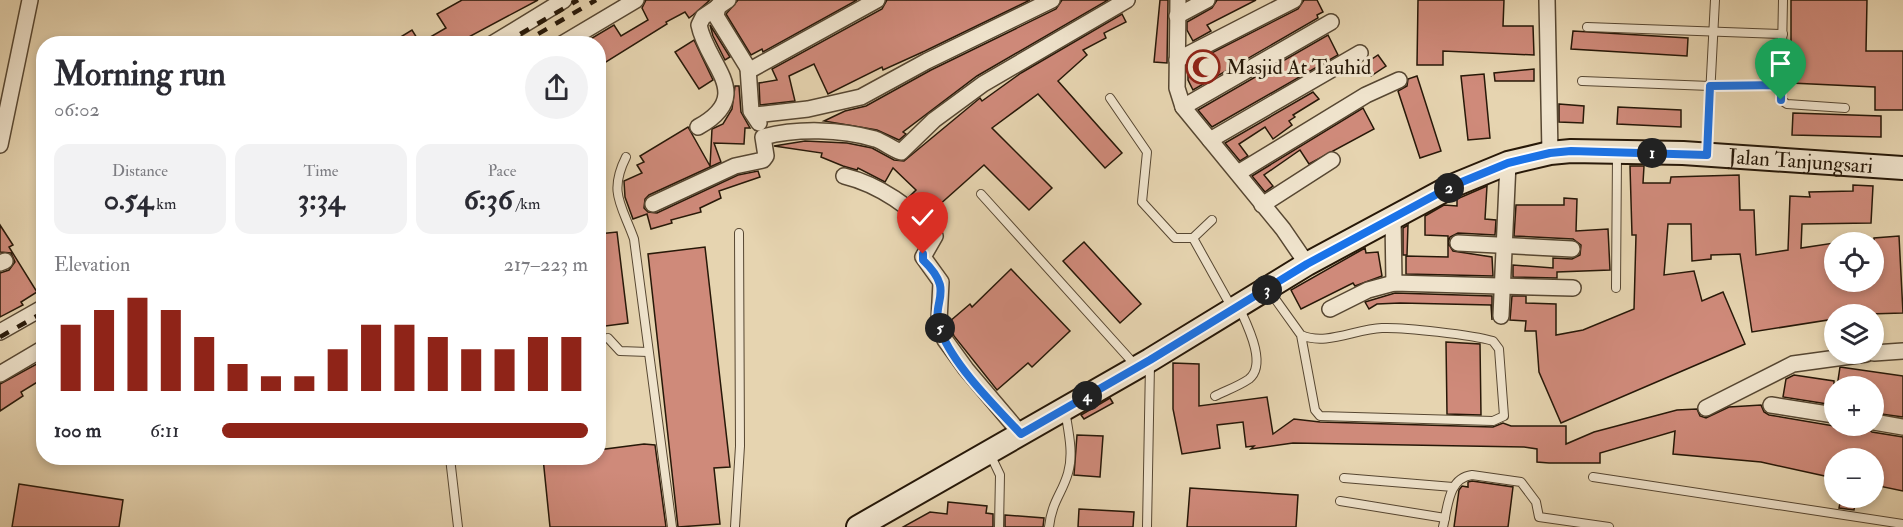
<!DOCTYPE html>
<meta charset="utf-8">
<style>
:root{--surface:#fff;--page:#f2f2f3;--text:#2b2b33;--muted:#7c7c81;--accent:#8f2418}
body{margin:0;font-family:"IM FELL Double Pica",serif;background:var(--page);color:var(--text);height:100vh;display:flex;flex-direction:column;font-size:22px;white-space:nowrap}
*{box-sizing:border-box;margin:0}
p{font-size:20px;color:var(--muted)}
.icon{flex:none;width:33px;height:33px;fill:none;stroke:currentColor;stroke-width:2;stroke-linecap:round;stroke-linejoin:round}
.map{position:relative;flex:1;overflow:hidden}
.side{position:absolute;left:36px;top:36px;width:570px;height:429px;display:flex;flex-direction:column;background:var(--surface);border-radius:24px;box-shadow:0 3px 9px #0003}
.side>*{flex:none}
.buttons{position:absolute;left:1824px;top:232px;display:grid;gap:12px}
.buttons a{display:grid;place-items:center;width:60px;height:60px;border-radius:50%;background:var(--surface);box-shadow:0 3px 9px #0003;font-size:30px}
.pin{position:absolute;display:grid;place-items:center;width:51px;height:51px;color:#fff;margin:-62px -26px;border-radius:50% 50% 50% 0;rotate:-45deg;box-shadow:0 0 6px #0007}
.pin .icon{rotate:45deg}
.km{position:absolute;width:30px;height:30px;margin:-15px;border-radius:50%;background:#222;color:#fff;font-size:16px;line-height:30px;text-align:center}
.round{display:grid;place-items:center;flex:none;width:63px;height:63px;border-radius:32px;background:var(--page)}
.overview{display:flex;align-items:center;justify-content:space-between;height:102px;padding:0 18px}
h1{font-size:33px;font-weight:700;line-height:45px}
.metrics{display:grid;grid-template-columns:repeat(3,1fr);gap:9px;height:102px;padding:6px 18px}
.metrics div{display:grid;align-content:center;border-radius:15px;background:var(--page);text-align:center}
.metrics b{font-size:30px;font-weight:700}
.metrics small{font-size:16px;font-weight:400}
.metrics p{font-size:16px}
.chart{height:168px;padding:12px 18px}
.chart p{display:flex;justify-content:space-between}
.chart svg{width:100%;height:108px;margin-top:6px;stroke:var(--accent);stroke-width:6}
ul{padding:0 18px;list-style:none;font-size:20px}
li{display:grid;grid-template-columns:96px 72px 1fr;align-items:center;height:45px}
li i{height:15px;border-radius:8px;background:var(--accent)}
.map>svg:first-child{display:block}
</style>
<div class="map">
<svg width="1903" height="527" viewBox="0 0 1903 527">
<rect width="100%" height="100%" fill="#e6d4b0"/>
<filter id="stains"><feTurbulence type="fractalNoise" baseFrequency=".00333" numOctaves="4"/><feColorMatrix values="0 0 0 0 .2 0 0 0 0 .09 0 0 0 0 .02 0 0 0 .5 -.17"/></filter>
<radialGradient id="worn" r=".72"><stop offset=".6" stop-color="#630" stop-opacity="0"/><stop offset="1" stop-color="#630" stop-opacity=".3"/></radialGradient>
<!-- building -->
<g fill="#cf8a7a" stroke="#271808" stroke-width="1.5">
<path d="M462,0H538L463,40L465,44H389L412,30L420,43L446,28L437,14Z"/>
<path d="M646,0H710L693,15L689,18L685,12L666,22L667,24L598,67V44H582L614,25L621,36L648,20L642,8Z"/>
<path d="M738,0H857L763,52L762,49L751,55L726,14Z"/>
<path d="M887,0H1030L925,51L883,70L882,67L828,94L814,64L789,76L795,101L760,105L759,83L777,80L772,69L882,9Z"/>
<path d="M1062,0H1108L977,76L903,132L906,134L899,140L877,130L824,121L845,111L866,106L931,70L1056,9Z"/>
<path d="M1160,0H1168L1167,63L1154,62Z"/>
<path d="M1217,0H1256L1207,25L1211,31L1193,41L1187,30V22L1212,8Z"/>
<path d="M1304,0H1317L1323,12L1317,15L1318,18L1193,90L1188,80V65L1298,9Z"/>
<path d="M1418,0H1504L1503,26H1533L1534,55L1443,51V65H1417Z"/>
<path d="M1791,0H1867L1866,51H1903V110H1875V87L1791,83Z"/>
<path d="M1122,14L1126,22L1104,33L1106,38L1083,50L1087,55L1058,81L1122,153L1105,168L1038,94L992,128L1052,188L1029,210L984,165L929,214L909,197L916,190L893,168L885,182L858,168L857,170L843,166L821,157L822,153L774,146L805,141L847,143L872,148L894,160L904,161L980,98L982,101L1021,73Z"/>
<path d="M710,25L730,57L725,60L713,36Z"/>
<path d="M1573,31L1688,38L1687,56L1571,49Z"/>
<path d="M1328,35L1338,55L1212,127L1198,110Z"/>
<path d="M694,40L713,80L699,89L675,52Z"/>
<path d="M1378,55L1386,66L1371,76L1363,65Z"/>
<path d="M1534,69V81H1495L1494,73Z"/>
<path d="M1484,74L1490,138L1468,140L1461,76Z"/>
<path d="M1417,76L1441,151L1420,158L1398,91L1407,86L1408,79Z"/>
<path d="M735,86H739L741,112L750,128H745L744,144L714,143L721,162L649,195L645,199L644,208L648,212L657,213L738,175L758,171L760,177L719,191L721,198L700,208L701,212L671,220L672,223L651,229L647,214L633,219L625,197L624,181L642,173L637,165L644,162L640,156L688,127L710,166L712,129L723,124L732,109Z"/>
<path d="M1313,92L1319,99L1293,115L1295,117L1289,121L1292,125L1273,139L1265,127L1239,144L1248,156L1240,161L1225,143Z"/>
<path d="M1559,104L1584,106L1583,123L1559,122Z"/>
<path d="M1618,107L1681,110V127L1617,124Z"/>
<path d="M1363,108L1374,129L1309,164L1300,150L1264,175L1273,186L1265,192L1252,176Z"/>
<path d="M1793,113L1881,116V137L1792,135Z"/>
<path d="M1630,166H1644L1643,183H1670L1671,177L1739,175L1740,210H1754L1756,255L1788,250L1790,196L1810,197L1809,192L1853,191V185L1873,186L1871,223L1802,224L1801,248L1834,243V282H1874V238L1899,236L1903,313L1834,315V319L1752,332L1740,254L1711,255V259L1692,261L1691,224H1668L1664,275L1694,271L1702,301L1723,292L1745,344L1561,423L1539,372L1536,331H1525L1526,321L1510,320L1512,296H1526V303L1556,304V335L1583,330L1634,309L1636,235H1632Z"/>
<path d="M1487,186L1485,219L1496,220L1495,235L1458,233L1450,237L1448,243L1453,251L1492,257L1493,276L1406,274V256L1448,257V236L1425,235V216L1444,205L1457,206V199Z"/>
<path d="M1564,198L1577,199L1576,231L1608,229L1610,270L1557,272V278L1513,277V265L1553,268V258L1572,259L1580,255L1581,245L1573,239L1514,236L1516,205H1564Z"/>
<path d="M0,225L13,245L9,247L37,292L21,302L23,305L0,317V273L9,270L15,262L11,253L0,252Z"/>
<path d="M1408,225L1407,255H1403V228Z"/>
<path d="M617,232L628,323L598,327V234Z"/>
<path d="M1084,242L1141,304L1120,323L1063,261Z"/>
<path d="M705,247L730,467L714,468L720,524L678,527L648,254Z"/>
<path d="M1365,248L1366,253L1378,252L1382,276L1355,286L1353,283L1301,309L1291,290Z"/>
<path d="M1011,269L1070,331L1032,367L1028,363L997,390L954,336L949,322L970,304L972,307Z"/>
<path d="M1395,293L1492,296V320L1491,305L1400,303L1377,304L1369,309L1365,302Z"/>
<path d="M1446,342L1480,344L1481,415L1447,414Z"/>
<path d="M44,360V378L21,392L23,396L0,411V384Z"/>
<path d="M1173,363L1199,364V406L1267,397L1273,434L1294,419L1320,422L1493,427L1503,423L1511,426H1566V444L1594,432L1677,410L1697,409L1700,416L1706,418L1729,407L1761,405L1764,412L1769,415L1834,426H1865L1872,432L1903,437V491L1874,485V459H1834V478L1761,462L1673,454L1675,431L1600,453V463H1549L1537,462V449L1524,447L1293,443L1251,449L1254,446L1246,447L1243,422L1217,425L1220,448L1182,454L1173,409Z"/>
<path d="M1840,367L1903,376V417L1874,413V387H1837Z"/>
<path d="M1794,375L1834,381V405L1783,397L1786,379Z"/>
<path d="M1110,398L1113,403L1084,419L1081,415Z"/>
<path d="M1077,435L1103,436L1100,477L1074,475Z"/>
<path d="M644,444L655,445L666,527H550L543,458H598V450Z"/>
<path d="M1472,481L1513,487L1508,527H1454L1459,490L1462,486L1468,487V482Z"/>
<path d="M19,484L123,500L119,527H12Z"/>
<path d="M1190,488L1298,495L1296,527H1187Z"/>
<path d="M1841,498H1856L1854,510L1839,508Z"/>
<path d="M948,502L987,506L986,513L993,514V527H903L930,512L947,514Z"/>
<path d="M1079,509L1134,512L1133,527H1078Z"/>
<path d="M1005,515L1044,518L1043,527H1005Z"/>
</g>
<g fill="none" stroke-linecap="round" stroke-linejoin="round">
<defs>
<g id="service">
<path d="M1783,0L1781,100L1787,104L1845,108"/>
<path d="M1587,27L1783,34"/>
<path d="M1582,81L1710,86L1781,85"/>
<path d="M1110,98L1147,152L1142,202L1175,238H1193"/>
<path d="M1707,153L1715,0"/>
<path d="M626,157C608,193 622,205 634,239L672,527"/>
<path d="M981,194L1136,366"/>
<path d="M1212,220L1193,238L1232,308"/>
<path d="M1616,288L1617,155"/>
<path d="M1268,289L1301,335C1326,346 1355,329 1382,328C1403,327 1473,335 1493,341L1499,349L1504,416L1493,421L1320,416L1315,410L1301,335"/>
<path d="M608,338L620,351L648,352"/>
<path d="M1215,396C1225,391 1239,386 1249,379C1268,364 1246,323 1239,307"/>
<path d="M990,454L1000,475L999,527"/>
<path d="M450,458L458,527"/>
<path d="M1593,477L1903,524"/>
<path d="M1344,478L1453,487"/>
<path d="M1340,501L1445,518"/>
<path d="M735,527L740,446L739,233"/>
<path d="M1049,527C1052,501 1062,494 1068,473C1074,453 1068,430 1065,410"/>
<path d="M1147,527L1150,364"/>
<path d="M1443,527C1448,507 1448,478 1472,475L1521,482L1536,502L1539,517L1609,527"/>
</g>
<g id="minor">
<path d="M1178,0L1177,88L1183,107L1283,229L1307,264"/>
<path d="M1547,0L1550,153"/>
<path d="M718,6L716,16L748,68L752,69L877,0"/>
<path d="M1177,16L1207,0"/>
<path d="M492,44L564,0"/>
<path d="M562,44L636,0"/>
<path d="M1177,60L1294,0"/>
<path d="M748,68L751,111L759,123"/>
<path d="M1183,107L1331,22"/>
<path d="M755,115L808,109L861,97L927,61L1052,0"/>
<path d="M698,127C756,95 707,66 699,25L703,17L728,0"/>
<path d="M1210,140L1360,53"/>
<path d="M0,145L30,0"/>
<path d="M1238,173L1366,95L1399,80"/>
<path d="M844,176C877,184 915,208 935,236L923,257L941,282L939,321L945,340L966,369L1021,434"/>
<path d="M653,204L735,166L763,160L766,156L763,137C797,128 841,129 875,139C884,142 892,149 901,152L934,120L983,84L1127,0"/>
<path d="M1262,205L1332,160"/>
<path d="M1393,218L1394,283"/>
<path d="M1458,243L1572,249"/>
<path d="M0,263L5,261"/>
<path d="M1330,309L1368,290L1394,283L1573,288"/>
<path d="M1501,316L1508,163"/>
<path d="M0,332L44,307"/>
<path d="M1874,353L1903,351"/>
<path d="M0,374L44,348"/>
<path d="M1771,405L1834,415"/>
<path d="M1706,408L1793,364L1866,354"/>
<path d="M1874,422L1903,427"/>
</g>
<g id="secondary">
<path id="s1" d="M858,527L1150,360L1307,264L1452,186L1508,163L1550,153L1571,151L1683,153L1903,168"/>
</g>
</defs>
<!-- service casing -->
<use href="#service" stroke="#574732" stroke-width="10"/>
<!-- minor casing -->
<use href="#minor" stroke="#574732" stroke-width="18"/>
<!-- secondary casing -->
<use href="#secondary" stroke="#271808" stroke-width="26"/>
<!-- service -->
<use href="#service" stroke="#efe3cc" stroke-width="8"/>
<!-- minor -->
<use href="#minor" stroke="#efe3cc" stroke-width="15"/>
<!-- secondary -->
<use href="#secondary" stroke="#efe3cc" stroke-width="22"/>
<!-- rail -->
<g stroke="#271808" stroke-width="4.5" stroke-dasharray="10 10" stroke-linecap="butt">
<path d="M503,44L578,0"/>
<path d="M521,44L596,0"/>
<path d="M0,337L44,312"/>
</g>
</g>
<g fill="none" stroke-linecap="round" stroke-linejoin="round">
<defs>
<path id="route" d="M923,254V260C958,294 928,300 941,332C955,367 995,406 1021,434L1150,360L1307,264L1452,186L1508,163L1550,153L1571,151L1707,155L1710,86L1781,85V100"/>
</defs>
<!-- route casing -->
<use href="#route" stroke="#fff" stroke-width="12"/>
<!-- route -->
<use href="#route" stroke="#1a73e8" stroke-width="8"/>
</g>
<!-- icons -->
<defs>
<symbol id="mosque-ring" viewBox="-11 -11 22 22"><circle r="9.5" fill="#efe3cc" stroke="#8f2418" stroke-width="1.5"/><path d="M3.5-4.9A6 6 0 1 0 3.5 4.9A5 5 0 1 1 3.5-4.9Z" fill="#8f2418"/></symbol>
</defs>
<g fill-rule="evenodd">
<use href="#mosque-ring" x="1184" y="48" width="38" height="38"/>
</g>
<g text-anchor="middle" stroke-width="6" stroke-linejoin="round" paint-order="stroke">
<!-- poi labels -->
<g font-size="21" fill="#271808" stroke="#efe3cc" text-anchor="start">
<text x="1226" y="74">Masjid At Tauhid</text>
</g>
<!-- street labels -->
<g font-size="21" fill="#271808" stroke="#efe3cc">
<text dy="7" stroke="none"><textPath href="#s1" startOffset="1040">Jalan Tanjungsari</textPath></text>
</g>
</g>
<rect width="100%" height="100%" filter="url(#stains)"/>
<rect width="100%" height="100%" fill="url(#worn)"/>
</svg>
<div class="buttons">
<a><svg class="icon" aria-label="locate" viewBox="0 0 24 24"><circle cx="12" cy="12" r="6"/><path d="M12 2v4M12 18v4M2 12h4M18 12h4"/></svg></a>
<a><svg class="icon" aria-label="layers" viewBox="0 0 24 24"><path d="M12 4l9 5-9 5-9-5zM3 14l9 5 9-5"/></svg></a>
<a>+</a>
<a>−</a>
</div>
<div class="pin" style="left:1781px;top:100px;background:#1e9e55"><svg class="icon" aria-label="arrive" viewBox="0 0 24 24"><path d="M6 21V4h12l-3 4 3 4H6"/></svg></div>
<div class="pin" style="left:923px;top:254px;background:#d93025"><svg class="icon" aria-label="check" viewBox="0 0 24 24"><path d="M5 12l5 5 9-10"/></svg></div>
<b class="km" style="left:1652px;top:153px">1</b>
<b class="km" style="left:1449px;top:188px">2</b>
<b class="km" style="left:1267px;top:290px">3</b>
<b class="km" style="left:1087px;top:396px">4</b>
<b class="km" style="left:940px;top:328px">5</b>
<section class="side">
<div class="overview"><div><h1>Morning run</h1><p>06:02</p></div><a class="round"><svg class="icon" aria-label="share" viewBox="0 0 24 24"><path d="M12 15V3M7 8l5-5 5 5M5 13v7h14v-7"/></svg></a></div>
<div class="metrics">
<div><p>Distance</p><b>0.54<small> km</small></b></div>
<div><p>Time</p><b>3:34</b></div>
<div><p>Pace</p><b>6:36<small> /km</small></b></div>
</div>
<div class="chart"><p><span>Elevation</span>217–223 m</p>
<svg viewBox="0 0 160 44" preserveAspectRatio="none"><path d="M5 44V17M15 44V11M25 44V6M35 44V11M45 44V22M55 44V33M65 44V38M75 44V38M85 44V27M95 44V17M105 44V17M115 44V22M125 44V27M135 44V27M145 44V22M155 44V22"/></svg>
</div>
<ul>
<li><b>100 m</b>6:11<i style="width:100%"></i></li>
</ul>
</section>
</div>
